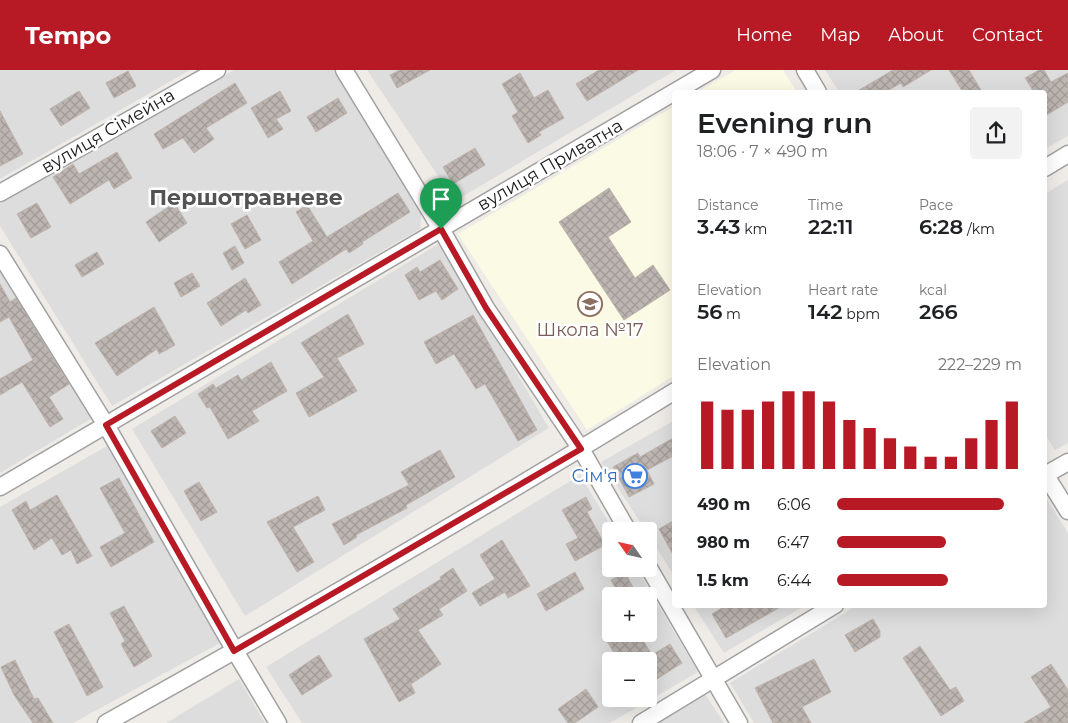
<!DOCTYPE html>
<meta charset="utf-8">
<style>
:root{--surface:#fff;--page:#f2f2f2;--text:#202124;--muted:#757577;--accent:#b71925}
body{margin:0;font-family:Montserrat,sans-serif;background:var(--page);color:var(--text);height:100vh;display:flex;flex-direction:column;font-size:19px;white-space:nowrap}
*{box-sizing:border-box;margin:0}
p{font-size:16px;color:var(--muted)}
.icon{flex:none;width:28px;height:28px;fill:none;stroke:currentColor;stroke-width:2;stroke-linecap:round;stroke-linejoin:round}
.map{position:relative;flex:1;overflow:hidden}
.drawer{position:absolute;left:672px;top:20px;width:375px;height:518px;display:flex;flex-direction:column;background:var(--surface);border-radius:5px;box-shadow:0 5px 20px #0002}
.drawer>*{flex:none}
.needle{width:32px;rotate:304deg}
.tools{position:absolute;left:602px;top:452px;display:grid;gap:10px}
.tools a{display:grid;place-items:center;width:55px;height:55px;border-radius:5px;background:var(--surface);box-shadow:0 5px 20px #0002;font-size:25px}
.pin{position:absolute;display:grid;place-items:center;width:42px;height:42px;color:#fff;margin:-51px -21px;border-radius:50% 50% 50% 0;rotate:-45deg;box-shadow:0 0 5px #0007}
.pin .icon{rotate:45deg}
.round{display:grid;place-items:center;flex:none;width:52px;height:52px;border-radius:5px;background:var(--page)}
.head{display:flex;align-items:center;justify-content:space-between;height:85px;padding:0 25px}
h1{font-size:28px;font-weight:600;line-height:38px}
.metrics{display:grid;grid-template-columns:repeat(3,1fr);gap:8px;height:85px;padding:5px 25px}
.metrics div{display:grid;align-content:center}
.metrics b{font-size:21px;font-weight:600}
.metrics small{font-size:14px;font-weight:400}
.metrics p{font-size:14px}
.chart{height:140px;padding:10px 25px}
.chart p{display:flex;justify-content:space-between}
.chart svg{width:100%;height:90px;margin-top:5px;stroke:var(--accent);stroke-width:6}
ul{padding:0 25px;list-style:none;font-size:16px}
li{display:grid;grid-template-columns:80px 60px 1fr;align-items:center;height:38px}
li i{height:12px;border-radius:6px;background:var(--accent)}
header{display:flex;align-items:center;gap:30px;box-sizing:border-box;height:70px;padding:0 25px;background:var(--accent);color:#fff}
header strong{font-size:24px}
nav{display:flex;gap:28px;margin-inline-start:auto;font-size:18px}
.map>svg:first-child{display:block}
</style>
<header>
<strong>Tempo</strong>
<nav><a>Home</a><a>Map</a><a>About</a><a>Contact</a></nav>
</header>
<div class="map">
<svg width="1068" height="653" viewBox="0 0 1068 653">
<defs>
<pattern id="building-cross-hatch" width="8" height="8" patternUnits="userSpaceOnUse" patternTransform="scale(1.25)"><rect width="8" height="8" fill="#bcb5b1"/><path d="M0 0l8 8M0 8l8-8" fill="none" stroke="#a19b98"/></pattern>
</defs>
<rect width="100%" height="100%" fill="#efece8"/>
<!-- residential -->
<g fill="#dedddd" fill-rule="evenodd">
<path d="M0,0H190L0,109Z"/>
<path d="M234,0H333L422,138L420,159L112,336L0,156V134Z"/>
<path d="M367,0H676L455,131Z"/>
<path d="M825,0H1068V66L1045,79V22H839Z"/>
<path d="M1068,110V373L1055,380L1045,364V124Z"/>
<path d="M440,173L549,358L245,546L132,359Z"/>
<path d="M0,194L94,347L0,403Z"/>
<path d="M675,350V507L649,466V461H646L601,392Z"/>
<path d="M107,376L220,573L73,653H0V437Z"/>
<path d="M580,405L614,461H611V499H637L698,602L610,653H302L266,597ZM611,526H649V564H611ZM611,591H649V629H611Z"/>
<path d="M1045,426L1068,463V653H754L730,613L858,535H1045Z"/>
<path d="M693,535H806L724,583Z"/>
<path d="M239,609L265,653H166Z"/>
<path d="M705,624L724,653H657Z"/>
</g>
<!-- education -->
<g fill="#fbfae5">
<path d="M736,0H783L797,22H697Z"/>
<path d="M675,36V305L587,360L458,164Z"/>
</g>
<!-- building -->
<g fill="url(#building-cross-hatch)" stroke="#bfb3ac">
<path d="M400,0H430L397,18L390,5Z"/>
<path d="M599,0H638L587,31L576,14Z"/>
<path d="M893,0H931L903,17L901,13L885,22H856Z"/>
<path d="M949,0H969L982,22H963Z"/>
<path d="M1039,0H1044L1051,12L1068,3V32L1045,46V22H1034L1025,8Z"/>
<path d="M128,1L136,16L114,28L106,13Z"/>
<path d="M520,3L534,28L548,20L564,48L539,62L541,65L528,73L512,46L518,42L502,14Z"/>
<path d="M235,13L247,33L206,58L214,69L194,83L183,68L163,79L154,64Z"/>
<path d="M79,21L90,38L61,56L50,39Z"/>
<path d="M280,21L291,41L276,49L283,59L268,68L251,38Z"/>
<path d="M338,28L347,43L316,62L307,47Z"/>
<path d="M0,41L23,84L0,96Z"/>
<path d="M475,78L485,95L453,114L443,97Z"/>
<path d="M117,82L132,108L114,119L109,110L70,134L53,107L73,94L79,104Z"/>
<path d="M609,118L631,152L608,167L635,208L653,195L670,220L624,250L559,152Z"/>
<path d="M398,123L410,142L362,172L363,174L349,183L346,179L292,214L279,192L313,171L296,142L307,135L327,167Z"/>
<path d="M37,133L51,157L31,168L17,144Z"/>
<path d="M174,133L187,153L159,172L146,152Z"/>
<path d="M247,145L261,170L245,179L231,154Z"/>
<path d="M235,176L244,193L232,200L223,183Z"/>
<path d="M97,182L104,194L82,207L75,195Z"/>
<path d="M440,190L458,219L442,230L436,221L419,230L405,205L417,197L420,202Z"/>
<path d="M192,203L200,216L181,227L174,213Z"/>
<path d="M245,208L261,235L248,243L246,240L221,256L207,233Z"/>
<path d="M0,214L10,232L16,228L69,314L49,327L63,349L50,357L22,312L0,325V309L33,290L9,247L0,252Z"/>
<path d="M154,237L175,275L159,284L157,279L117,306L95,273Z"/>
<path d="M348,244L364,274L337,288L357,321L309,347L296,323L324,307L301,273Z"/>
<path d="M473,245L537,360L518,371L485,314L476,319L454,284L436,294L424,272Z"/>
<path d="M271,292L287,321L252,341L259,351L228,369L210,337L207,338L198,324L213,314L216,318L238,305L241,310Z"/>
<path d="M175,346L186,363L162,378L151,361Z"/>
<path d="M675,367V385L647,400L654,414L629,427L613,397L638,383L640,387Z"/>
<path d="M440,380L455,407L406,435L407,438L356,465L357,467L344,475L332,454L409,415L401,402Z"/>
<path d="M119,408L154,472L111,497L100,477L125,463L100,418Z"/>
<path d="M199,412L217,442L201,451L184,421Z"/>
<path d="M57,425L92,486L77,494L71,480L62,485L52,468L34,480L12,440L26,431L30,440Z"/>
<path d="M318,426L325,440L293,457L314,492L297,502L267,452Z"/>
<path d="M586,427L592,439L587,442L605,475L575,491L566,474L578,468L562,440Z"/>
<path d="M675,450V488L659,459Z"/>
<path d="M502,470L530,516L508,528L505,522L480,536L472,523L495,509L480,485Z"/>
<path d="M453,498L467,521L439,539L443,545L418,560L441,594L411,614L415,623L399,632L364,569L400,549L393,539L441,509L440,507Z"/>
<path d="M575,502L584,519L546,541L537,524Z"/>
<path d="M625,503L638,526H620L611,510Z"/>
<path d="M727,535H784L726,568L712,544Z"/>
<path d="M124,536L152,586L134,597L121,574L125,571L110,543Z"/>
<path d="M873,549L880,561V567L855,582L845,565Z"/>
<path d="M69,554L103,617L87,626L54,562Z"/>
<path d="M613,564H639L652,585L670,574L682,593L649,614V591H619L605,568Z"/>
<path d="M920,576L950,620L956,617L964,631L941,646L903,588Z"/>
<path d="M319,585L332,606L302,625L289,605Z"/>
<path d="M814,589L831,622L802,637L811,653H773L755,618Z"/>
<path d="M15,590L34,629L38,628L53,653H33L14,625L1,597Z"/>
<path d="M1051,594L1068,620V653H1024L1051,637L1031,607Z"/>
<path d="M586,619L598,637L575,653H568L558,639Z"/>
</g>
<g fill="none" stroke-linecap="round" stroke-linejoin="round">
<defs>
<g id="minor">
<path d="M344,0L441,159L486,238L581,379L628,461"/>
<path d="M805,0L818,22"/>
<path d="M1045,98L1068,84"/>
<path d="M0,123L217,0"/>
<path d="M0,184L106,355L235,581L278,653"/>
<path d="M1045,404L1068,441"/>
<path d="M1045,405L1068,392"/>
<path d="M0,417L712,0"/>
<path d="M649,498L739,653"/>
<path d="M106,653C298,546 488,436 675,321"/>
<path d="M641,653L835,535"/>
</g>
</defs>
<!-- minor casing -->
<use href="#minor" stroke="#a1a1a1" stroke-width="19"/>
<!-- minor -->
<use href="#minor" stroke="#fff" stroke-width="16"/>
</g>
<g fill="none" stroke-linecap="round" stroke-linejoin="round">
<defs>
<path id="route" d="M441,159L486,238L581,379L234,581L106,355Z"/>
</defs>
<!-- route casing -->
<use href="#route" stroke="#fff" stroke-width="10"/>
<!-- route -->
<use href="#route" stroke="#b71925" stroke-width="6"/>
</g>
<!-- icons -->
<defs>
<symbol id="school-ring" viewBox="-11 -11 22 22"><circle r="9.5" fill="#fff" stroke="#8d6e63" stroke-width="1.5"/><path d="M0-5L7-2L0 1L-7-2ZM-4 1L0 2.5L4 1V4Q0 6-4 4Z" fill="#8d6e63"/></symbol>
<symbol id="supermarket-ring" viewBox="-11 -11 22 22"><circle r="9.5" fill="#fff" stroke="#3f7fe0" stroke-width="1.5"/><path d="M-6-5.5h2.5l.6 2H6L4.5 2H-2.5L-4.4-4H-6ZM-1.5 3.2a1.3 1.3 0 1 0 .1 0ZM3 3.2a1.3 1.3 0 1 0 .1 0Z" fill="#3f7fe0"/></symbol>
</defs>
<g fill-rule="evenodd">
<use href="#school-ring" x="576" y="220" width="28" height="28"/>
<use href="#supermarket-ring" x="621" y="392" width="28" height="28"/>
</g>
<g text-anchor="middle" stroke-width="5" stroke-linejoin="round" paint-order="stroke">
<!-- street labels -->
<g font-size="18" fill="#202020" stroke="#fff">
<text transform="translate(108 61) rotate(-30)" y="6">вулиця Сімейна</text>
<text transform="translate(550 95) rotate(-30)" y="6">вулиця Приватна</text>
</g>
<!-- education labels -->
<g font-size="18" fill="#785e54" stroke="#fff">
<text x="590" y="266">Школа №17</text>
</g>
<!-- shop labels -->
<g font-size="18" fill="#366cbe" stroke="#fff" text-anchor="end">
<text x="618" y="412">Сім'я</text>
</g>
<!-- district labels -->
<g font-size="22" font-weight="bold" fill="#535353" stroke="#fff">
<text x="246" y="135">Першотравневе</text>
</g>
</g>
</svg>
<div class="tools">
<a><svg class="needle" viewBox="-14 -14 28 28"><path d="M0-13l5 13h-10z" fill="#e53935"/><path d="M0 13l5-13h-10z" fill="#757577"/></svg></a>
<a>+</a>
<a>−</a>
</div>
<div class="pin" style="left:441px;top:159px;background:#1e9e55"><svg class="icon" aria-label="arrive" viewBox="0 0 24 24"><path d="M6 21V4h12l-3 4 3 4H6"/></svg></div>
<section class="drawer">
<div class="head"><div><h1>Evening run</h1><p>18:06 · 7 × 490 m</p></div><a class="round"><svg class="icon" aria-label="share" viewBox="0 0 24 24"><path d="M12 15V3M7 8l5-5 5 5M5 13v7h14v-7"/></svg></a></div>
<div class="metrics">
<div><p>Distance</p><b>3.43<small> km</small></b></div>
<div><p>Time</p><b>22:11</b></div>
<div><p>Pace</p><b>6:28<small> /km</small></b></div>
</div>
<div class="metrics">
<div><p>Elevation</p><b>56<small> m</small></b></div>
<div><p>Heart rate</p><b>142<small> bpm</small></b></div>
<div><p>kcal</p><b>266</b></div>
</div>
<div class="chart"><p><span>Elevation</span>222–229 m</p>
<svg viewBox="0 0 160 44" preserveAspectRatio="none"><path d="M5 44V11M15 44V15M25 44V15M35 44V11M45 44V6M55 44V6M65 44V11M75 44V20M85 44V24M95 44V29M105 44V33M115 44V38M125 44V38M135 44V29M145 44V20M155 44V11"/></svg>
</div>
<ul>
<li><b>490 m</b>6:06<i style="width:90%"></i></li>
<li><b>980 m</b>6:47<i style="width:59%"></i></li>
<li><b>1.5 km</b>6:44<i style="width:60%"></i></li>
</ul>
</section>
</div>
